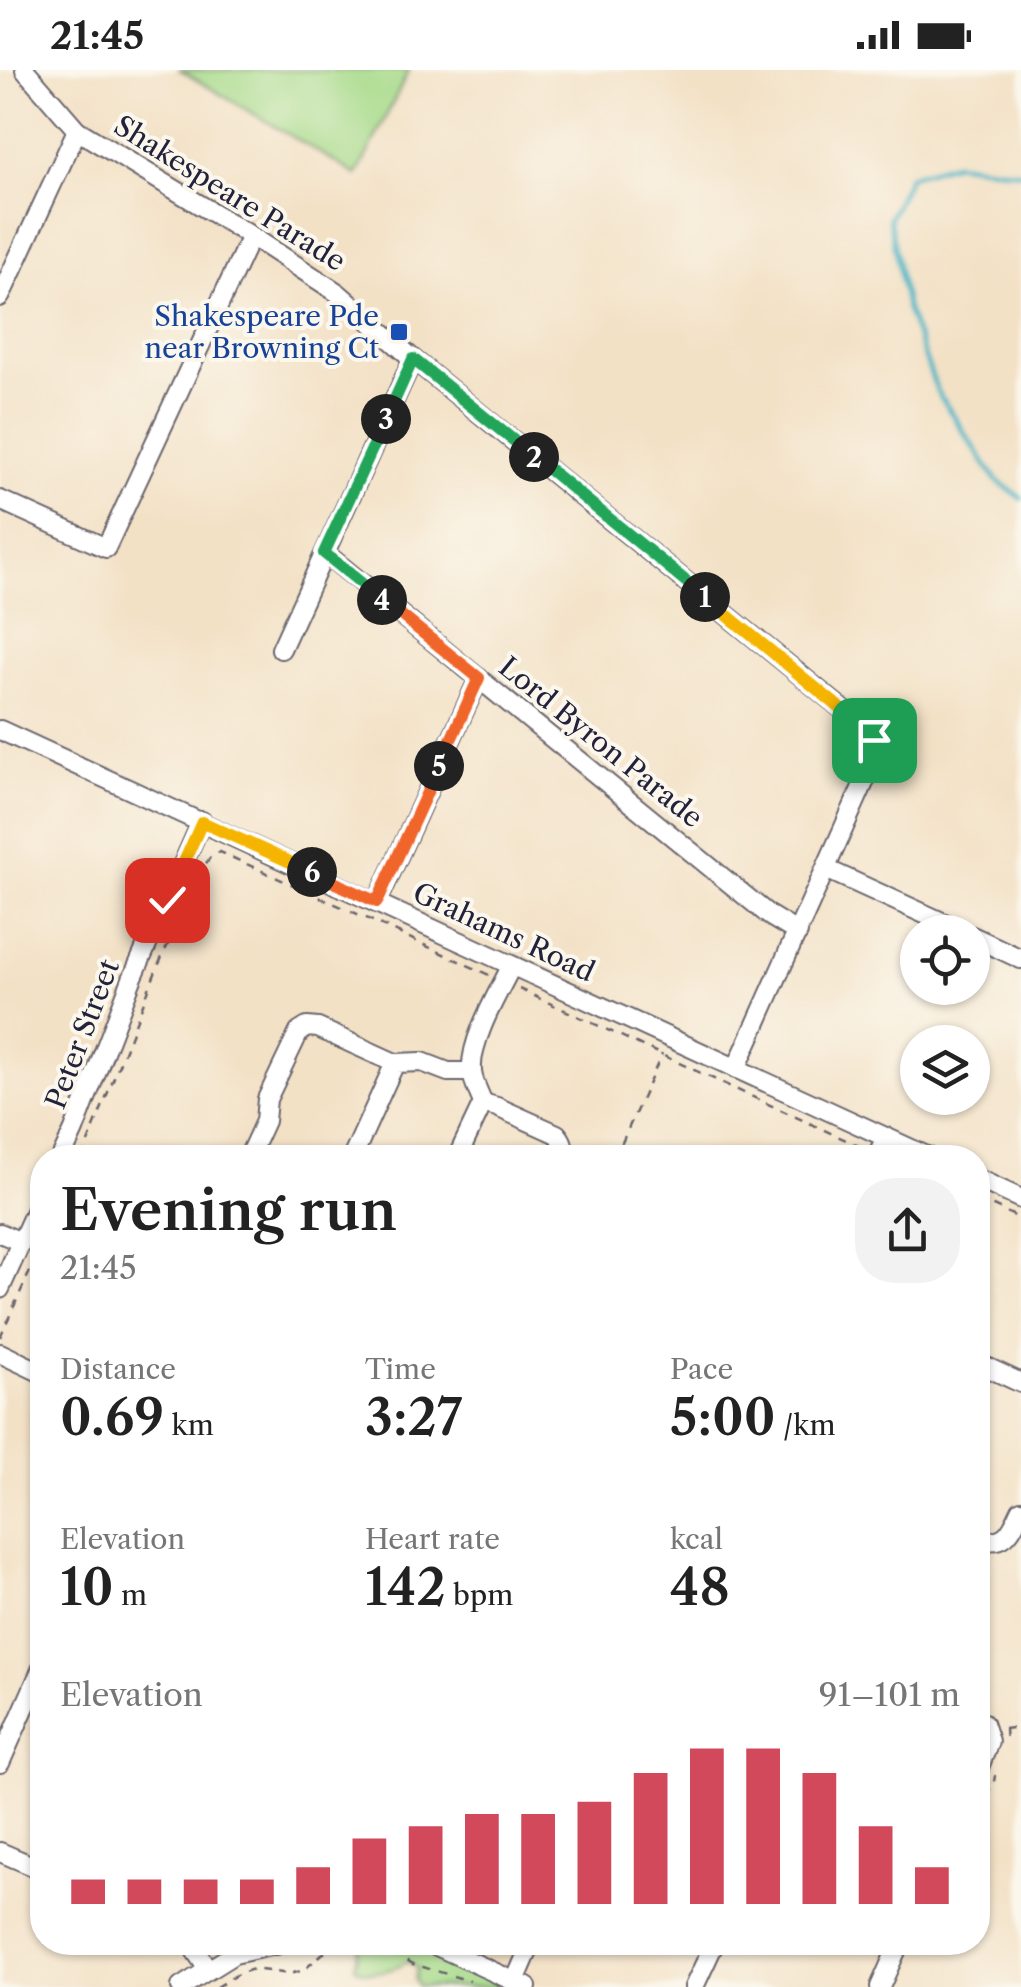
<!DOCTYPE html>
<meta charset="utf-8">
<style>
:root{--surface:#fff;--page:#f2f2f2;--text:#222;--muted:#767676;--accent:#d1495b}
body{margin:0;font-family:"Libre Caslon Text",serif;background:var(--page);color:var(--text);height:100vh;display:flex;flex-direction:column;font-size:38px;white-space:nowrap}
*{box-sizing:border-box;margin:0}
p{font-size:32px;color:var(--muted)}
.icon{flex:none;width:55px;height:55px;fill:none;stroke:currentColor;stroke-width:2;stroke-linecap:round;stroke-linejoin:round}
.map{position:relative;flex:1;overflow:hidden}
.side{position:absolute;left:30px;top:1075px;width:960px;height:810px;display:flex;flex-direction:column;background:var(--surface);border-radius:40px;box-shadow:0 2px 8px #0004}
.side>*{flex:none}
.tools{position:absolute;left:900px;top:845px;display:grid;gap:20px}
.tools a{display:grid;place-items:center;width:90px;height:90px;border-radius:50%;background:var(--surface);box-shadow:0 2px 8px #0004;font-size:50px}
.pin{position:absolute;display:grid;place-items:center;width:85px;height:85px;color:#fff;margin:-42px;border-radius:20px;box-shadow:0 5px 15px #0006}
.km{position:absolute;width:50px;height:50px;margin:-25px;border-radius:50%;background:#222;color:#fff;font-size:28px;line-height:50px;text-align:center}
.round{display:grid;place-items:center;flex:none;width:105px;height:105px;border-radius:40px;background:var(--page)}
.head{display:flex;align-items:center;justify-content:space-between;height:170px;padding:0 30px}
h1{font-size:55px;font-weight:600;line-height:75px}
.metrics{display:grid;grid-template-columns:repeat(3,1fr);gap:15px;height:170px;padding:10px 30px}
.metrics div{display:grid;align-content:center}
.metrics b{font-size:50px;font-weight:600}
.metrics small{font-size:28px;font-weight:400}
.metrics p{font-size:28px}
.chart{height:280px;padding:20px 30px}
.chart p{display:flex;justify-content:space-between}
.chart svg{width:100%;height:180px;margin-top:10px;stroke:var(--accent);stroke-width:6}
.status{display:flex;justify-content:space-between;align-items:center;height:70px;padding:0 50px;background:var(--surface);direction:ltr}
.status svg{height:28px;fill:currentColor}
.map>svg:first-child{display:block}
</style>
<div class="status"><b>21:45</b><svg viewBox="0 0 49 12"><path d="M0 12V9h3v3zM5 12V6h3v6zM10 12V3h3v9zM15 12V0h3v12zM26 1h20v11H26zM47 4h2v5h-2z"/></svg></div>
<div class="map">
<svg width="1021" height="1917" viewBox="0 0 1021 1917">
<rect width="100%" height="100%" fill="#fbf7ec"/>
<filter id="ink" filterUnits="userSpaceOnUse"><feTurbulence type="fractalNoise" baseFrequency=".01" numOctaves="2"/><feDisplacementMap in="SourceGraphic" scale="20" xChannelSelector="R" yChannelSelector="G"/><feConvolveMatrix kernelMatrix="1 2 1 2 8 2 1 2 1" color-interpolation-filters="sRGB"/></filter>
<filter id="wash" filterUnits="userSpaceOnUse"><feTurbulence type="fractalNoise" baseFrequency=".0048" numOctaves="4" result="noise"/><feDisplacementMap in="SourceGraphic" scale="40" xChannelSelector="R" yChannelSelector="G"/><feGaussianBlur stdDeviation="2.25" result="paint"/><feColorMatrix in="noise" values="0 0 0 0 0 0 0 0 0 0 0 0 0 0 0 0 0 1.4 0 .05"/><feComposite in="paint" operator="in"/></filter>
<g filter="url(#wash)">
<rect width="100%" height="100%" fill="#f3e1c6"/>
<!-- green -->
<g fill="#a6da89" stroke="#647e62" stroke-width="2.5">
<path d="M180,0H409L357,105Z"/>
<path d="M360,1873H407L505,1917H418L415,1910L417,1898L408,1892C391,1901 372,1907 355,1897Z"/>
</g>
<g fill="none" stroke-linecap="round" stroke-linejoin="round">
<!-- stream -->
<path stroke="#48b4c5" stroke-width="5" d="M1021,102L955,93L909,106L889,149L906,237L938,323L996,410L1021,428"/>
</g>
</g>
<g filter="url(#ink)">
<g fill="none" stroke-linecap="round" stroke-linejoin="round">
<defs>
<g id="minor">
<path d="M25,0L77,60L251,166L338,223L413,289L869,661L874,670V690L736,999"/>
<path d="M0,227L77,60"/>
<path d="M0,430L106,478L251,166"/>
<path d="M325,483L770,846L798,863"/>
<path d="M281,579L413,289"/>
<path d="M0,660L931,1088"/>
<path d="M826,799L964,862"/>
<path d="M377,833L479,608"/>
<path d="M972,866L1021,889"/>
<path d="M483,1033L497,1037L557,1064C564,1072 565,1078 561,1088"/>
<path d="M61,1088L74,1060L132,909L202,751"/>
<path d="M248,1088L265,1051L267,1029L299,962L307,957L318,958L395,993"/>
<path d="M352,1088L395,993L422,992L448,1002H472"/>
<path d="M457,1088L483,1033C479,1023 473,1012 472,1002C469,972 498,923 511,897"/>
<path d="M876,1088L886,1067"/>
<path d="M978,1109L1021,1129"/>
<path d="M0,1163L21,1172"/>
<path d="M0,1219L42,1126"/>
<path d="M0,1283L42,1303"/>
<path d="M978,1293L1021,1313"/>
<path d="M978,1468C1005,1477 1011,1462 1021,1440"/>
<path d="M978,1649L983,1653L989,1671L978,1700"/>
<path d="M0,1693L42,1598"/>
<path d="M0,1782L42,1800"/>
<path d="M189,1872L208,1899"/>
<path d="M428,1872L527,1917"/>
<path d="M515,1911L532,1872"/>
<path d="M181,1917L234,1884L288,1872"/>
<path d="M694,1917L715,1872"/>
<path d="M880,1917L900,1872"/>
</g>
</defs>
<!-- minor casing -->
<use href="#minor" stroke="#6b656c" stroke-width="22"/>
<!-- path -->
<g stroke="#6b656c" stroke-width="2.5" stroke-dasharray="8 8" stroke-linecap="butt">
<path d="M351,841L489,905"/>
<path d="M519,919L861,1077"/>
<path d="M579,1078L601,1088"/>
<path d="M82,1088L158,896L203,798L211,786L220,782L344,838"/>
<path d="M615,1088L662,984"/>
<path d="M978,1129L1021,1149"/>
<path d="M0,1267L42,1175"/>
<path d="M1004,1659L1012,1658L1021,1652"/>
<path d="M1005,1659L1006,1674"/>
<path d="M978,1739L994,1712L995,1705"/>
<path d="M217,1917L236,1905L253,1899L290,1904L304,1900L322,1884L331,1879L363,1874L376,1875L390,1879L413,1894L470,1911"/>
</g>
<!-- minor -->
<use href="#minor" stroke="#fff" stroke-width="18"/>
</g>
</g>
<g fill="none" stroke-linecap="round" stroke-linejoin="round" filter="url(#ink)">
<defs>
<path id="split-1" d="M705,527L868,661L874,670"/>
<path id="split-2" d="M534,387L705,527"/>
<path id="split-3" d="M386,349L413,289L534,387"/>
<path id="split-4" d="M382,530L324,483L386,349"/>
<path id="split-5" d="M382,530L479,608L439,696"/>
<path id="split-6" d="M312,802L377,832L439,696"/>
<path id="split-7" d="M167,830L202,752L312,802"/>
</defs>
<!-- split-1 casing -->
<use href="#split-1" stroke="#fff" stroke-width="20"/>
<!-- split-2 casing -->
<use href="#split-2" stroke="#fff" stroke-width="20"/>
<!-- split-3 casing -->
<use href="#split-3" stroke="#fff" stroke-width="20"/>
<!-- split-4 casing -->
<use href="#split-4" stroke="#fff" stroke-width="20"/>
<!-- split-5 casing -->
<use href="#split-5" stroke="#fff" stroke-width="20"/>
<!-- split-6 casing -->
<use href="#split-6" stroke="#fff" stroke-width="20"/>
<!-- split-7 casing -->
<use href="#split-7" stroke="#fff" stroke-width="20"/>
<!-- split-1 -->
<use href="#split-1" stroke="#f5b400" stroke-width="12"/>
<!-- split-2 -->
<use href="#split-2" stroke="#22a559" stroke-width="12"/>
<!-- split-3 -->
<use href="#split-3" stroke="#22a559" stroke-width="12"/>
<!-- split-4 -->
<use href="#split-4" stroke="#22a559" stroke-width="12"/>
<!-- split-5 -->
<use href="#split-5" stroke="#f0652b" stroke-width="12"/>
<!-- split-6 -->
<use href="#split-6" stroke="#f0652b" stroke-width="12"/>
<!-- split-7 -->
<use href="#split-7" stroke="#f5b400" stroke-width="12"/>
</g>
<!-- markers -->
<rect fill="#1a4fb4" stroke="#fbf7ec" stroke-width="4" x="389" y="252" width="20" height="20" rx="5"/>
<g text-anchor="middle" stroke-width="8" stroke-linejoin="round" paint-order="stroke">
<!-- street labels -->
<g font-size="28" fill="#22223b" stroke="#fbf7ec">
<text transform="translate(230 123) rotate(32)" y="10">Shakespeare Parade</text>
<text transform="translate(601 672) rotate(39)" y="10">Lord Byron Parade</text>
<text transform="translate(504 862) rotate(25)" y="10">Grahams Road</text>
<text transform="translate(82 964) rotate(-69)" y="10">Peter Street</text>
</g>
<!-- transit labels -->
<g font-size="28" fill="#164399" stroke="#fbf7ec" text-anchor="end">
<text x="379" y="256">Shakespeare Pde<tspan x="379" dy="32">near Browning Ct</tspan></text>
</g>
</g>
</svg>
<div class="tools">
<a><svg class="icon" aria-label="locate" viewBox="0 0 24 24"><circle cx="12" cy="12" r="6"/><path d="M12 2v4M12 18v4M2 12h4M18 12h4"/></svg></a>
<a><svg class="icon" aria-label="layers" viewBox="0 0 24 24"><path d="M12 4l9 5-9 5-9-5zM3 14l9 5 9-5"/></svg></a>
</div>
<div class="pin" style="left:874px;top:670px;background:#1e9e55"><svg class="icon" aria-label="arrive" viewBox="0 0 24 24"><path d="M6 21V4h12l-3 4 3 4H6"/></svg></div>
<div class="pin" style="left:167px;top:830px;background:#d93025"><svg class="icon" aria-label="check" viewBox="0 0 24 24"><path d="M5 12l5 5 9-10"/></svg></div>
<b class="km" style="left:705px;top:527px">1</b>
<b class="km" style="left:534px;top:387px">2</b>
<b class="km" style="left:386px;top:349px">3</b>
<b class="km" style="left:382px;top:530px">4</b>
<b class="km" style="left:439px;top:696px">5</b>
<b class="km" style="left:312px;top:802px">6</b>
<section class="side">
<div class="head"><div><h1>Evening run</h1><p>21:45</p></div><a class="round"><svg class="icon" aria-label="share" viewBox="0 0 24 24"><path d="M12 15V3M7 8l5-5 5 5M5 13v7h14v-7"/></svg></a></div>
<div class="metrics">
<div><p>Distance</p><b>0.69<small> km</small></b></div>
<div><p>Time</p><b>3:27</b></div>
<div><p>Pace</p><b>5:00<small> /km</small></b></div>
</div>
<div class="metrics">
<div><p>Elevation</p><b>10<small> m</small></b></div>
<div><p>Heart rate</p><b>142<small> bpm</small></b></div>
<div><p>kcal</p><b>48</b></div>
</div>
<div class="chart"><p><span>Elevation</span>91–101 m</p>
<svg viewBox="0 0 160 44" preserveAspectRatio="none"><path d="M5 44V38M15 44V38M25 44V38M35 44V38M45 44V35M55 44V28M65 44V25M75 44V22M85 44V22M95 44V19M105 44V12M115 44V6M125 44V6M135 44V12M145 44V25M155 44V35"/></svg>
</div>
</section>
</div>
